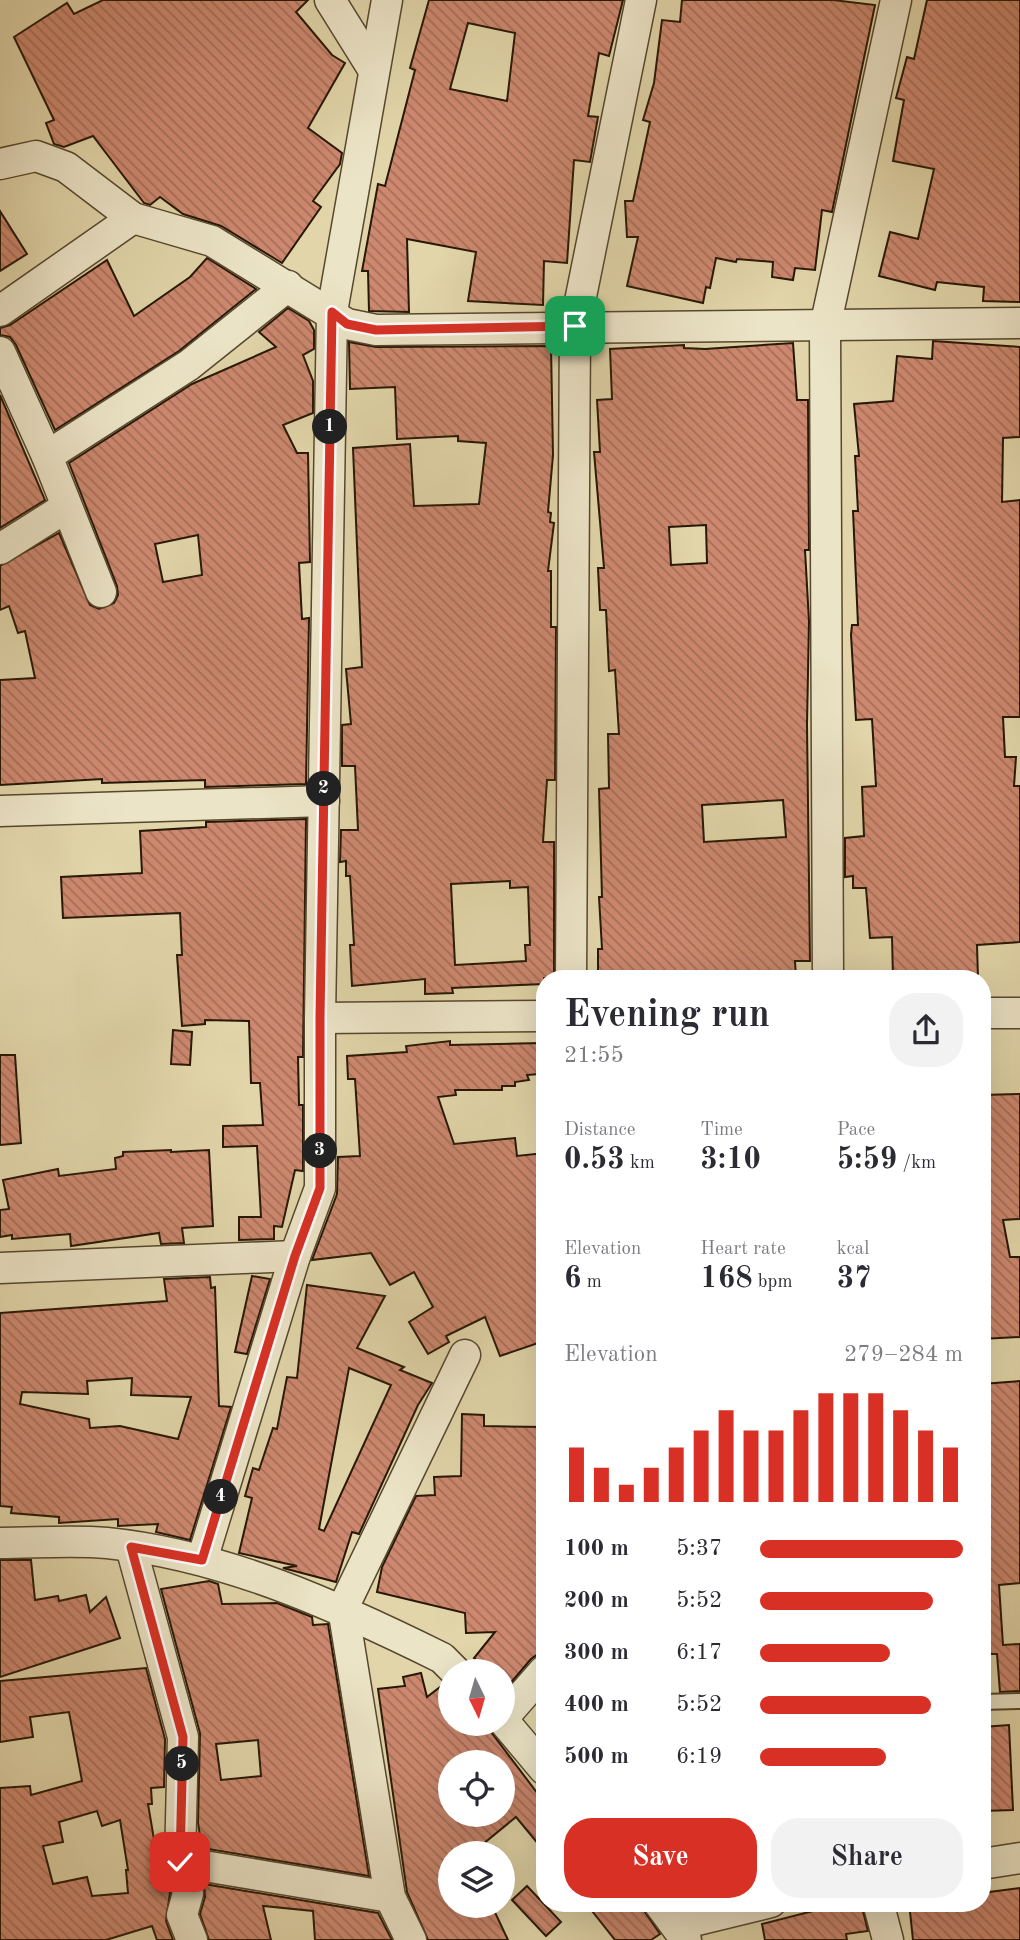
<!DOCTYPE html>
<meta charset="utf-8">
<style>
:root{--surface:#fff;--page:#f2f2f3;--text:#2b2b33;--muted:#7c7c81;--accent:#d93025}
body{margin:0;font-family:"Old Standard TT",serif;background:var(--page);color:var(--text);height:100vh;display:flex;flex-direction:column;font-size:26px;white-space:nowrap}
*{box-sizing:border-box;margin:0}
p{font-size:23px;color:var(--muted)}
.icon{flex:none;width:38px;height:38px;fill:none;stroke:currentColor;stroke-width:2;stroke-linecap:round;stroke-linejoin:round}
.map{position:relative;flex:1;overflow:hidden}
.side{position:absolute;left:536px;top:970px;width:455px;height:942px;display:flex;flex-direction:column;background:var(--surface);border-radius:28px;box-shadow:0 7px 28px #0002}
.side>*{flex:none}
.needle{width:46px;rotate:175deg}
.fabs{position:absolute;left:438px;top:1659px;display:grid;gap:14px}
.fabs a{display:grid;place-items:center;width:77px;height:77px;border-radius:50%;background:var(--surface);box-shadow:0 7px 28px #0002;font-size:35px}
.pin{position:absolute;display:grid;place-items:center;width:60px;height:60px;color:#fff;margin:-30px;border-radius:14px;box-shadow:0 4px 10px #0006}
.km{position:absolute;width:35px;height:35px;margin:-18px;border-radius:50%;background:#222;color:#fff;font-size:19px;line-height:35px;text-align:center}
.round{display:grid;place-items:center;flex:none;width:74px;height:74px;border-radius:28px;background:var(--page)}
.overview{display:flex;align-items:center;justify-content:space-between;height:119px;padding:0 28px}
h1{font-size:38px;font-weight:700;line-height:52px}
.stats{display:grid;grid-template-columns:repeat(3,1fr);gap:10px;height:119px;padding:7px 28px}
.stats div{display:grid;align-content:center}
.stats b{font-size:30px;font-weight:700}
.stats small{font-size:19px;font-weight:400}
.stats p{font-size:19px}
.chart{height:196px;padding:14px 28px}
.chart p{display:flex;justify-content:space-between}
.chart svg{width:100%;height:126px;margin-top:7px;stroke:var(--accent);stroke-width:6}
.cta{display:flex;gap:14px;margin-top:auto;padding:14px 28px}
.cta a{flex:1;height:80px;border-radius:28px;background:var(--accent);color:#fff;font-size:28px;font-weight:700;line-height:80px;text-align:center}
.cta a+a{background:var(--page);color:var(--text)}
ul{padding:0 28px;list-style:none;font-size:23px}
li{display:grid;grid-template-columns:112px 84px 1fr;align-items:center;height:52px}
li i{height:18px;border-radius:9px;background:var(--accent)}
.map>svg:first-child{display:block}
</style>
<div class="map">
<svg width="1020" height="1940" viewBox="0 0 1020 1940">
<defs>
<pattern id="building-back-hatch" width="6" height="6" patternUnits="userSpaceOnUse" patternTransform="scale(1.75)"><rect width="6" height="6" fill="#cd886f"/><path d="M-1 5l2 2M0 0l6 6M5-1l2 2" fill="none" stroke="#a66e59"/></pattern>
</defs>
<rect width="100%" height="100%" fill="#e1d5a9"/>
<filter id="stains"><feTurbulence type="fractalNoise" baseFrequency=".00286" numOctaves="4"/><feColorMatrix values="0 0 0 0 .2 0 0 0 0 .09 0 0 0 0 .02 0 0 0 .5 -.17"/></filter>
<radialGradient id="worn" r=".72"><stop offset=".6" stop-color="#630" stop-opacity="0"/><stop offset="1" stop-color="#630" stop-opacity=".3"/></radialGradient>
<!-- building -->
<g fill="url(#building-back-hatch)" stroke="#271805" stroke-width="2" fill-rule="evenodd">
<path d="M103,0H308L296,12L332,55L345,63L308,128L342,153L340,164L313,201L321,207L282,263L221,226L183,214L160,197L150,205L144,203L93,136L64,147L54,144L46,123L54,120L14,37L67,3L74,14Z"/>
<path d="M429,0H623L609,56L599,53L588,116L598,117L590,162L574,160L567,263L544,261L543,305L468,301L476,252L407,239L409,312L369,311L368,271H362L378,184L385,186L415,70L410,68ZM468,23L515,33L507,101L450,89Z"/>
<path d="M682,0H833L875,5L832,212L822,210L815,270L795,268L793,280L772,277L773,262L737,259L736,262L716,258L710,288L706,287L703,303L627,286L638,237H627L625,201H633L650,122L643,120L654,83L662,20L680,22Z"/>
<path d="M927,0H1020V302L983,301L984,287L937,282L935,290L879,276L890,232L918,239L934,169L893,161L904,100L896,98L907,57L914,59Z"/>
<path d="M0,211L27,254L0,271Z"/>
<path d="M207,258L256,289L179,351L55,430L16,345L10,337L0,335V328L10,325L107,260L134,316L190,277Z"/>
<path d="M288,308L309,321L314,330V349L303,355L313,381V413L283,425L297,453H308L310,562L299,563L302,619L309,618L306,784L205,787V780L102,783V779L0,785V680L35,678L25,631L18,633L9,606L0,610V566L59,533L90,605L99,609L114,603L118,595L117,586L69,463L192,384L276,347L259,332ZM198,535L202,575L163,582L155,544Z"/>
<path d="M933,341L1020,347V437L1003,438L1002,502L1020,500V717H1003L1005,757H1016L1014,786H1020V942L977,945L978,978H893L892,937L870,938L866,888H853V876L845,877V838L864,836L862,787L876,786L872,719L856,720L851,635L852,625H858L853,511H858L855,456H859L854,404L893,401L897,356L932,359Z"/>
<path d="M349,342L376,347L551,346L553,455L548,512L551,513L550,522L554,523L548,571H551V627H556L555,780H547L543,842H554V978H544V984L452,988L453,993L425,994V979L352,986L350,945H354L350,876H346V861L340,862L341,830H358L355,766H342V725L351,724L346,669L362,667L353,448L410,444L414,506L479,504L486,443L458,441V436L397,439L395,387L350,389ZM510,881V888L528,887L530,945H525L526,961L455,965L451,884Z"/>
<path d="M793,343L797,400H808L809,550H805L809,621L807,725L810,961H795L796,978H598V949H602L599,897H602L599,789L609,788L608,734H619L615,670L609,671L606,610H600L598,568H604L594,452H600L597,400L612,399L610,349L684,345V348L705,349ZM706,525L707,563L671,565L669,527ZM783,800L786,837L704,842L702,805Z"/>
<path d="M0,395L45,500L0,528Z"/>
<path d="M306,819L303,1057H298L299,1105H303V1171L295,1170L282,1227L274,1226V1239L239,1240V1217H261L257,1146L223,1147V1126L263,1125L260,1083H251L249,1021L205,1020V1024L182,1026L177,955H182L180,913L63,918L61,877L142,873L140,831L206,827V822Z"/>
<path d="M173,1030L192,1032L190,1065L171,1064Z"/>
<path d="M450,1041V1045L541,1043L542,1065L537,1067L538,1074L527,1075L529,1080L515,1082V1086H502V1090H455L456,1095L438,1097L454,1144L515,1138L517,1156L544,1153V1341L500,1356L485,1317L446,1336L449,1342L428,1354L409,1322L433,1307L414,1272L390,1285L371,1253L312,1260L337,1194L338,1157L360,1156L355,1079H348L347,1056L407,1052L406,1046Z"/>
<path d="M0,1055H15L21,1143L0,1145Z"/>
<path d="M1020,1094V1219L1003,1220L1010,1257H1020V1337L982,1339V1288H985L982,1095Z"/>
<path d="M171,1150V1152L209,1150L213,1226L182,1228L184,1243L161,1244L159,1233L71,1246L70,1234L12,1239V1235L0,1237V1210L9,1209L3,1180L58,1169L59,1176L116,1169L115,1158L123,1156V1152Z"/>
<path d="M252,1276L270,1279L247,1354L235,1352Z"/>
<path d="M210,1277L211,1288L215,1287L219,1406L231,1407L190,1540L156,1532L158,1524L118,1526V1519L59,1523V1517L11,1513L12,1507L0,1506V1313L167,1301L164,1279ZM132,1378L131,1395L191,1397L178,1439L120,1426L90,1428L89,1419L20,1404L22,1392L88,1394L87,1381Z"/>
<path d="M307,1285L385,1296L357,1348L404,1367L400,1370L432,1383L418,1405L359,1534L352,1532L336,1582L283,1568L297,1566L239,1553L252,1498L245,1496L253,1468L259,1470L273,1428L277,1429L287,1377L297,1378ZM349,1368L391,1385L324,1531L319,1529Z"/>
<path d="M1020,1381V1583L999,1585L1003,1645L1020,1644V1691L1000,1692L997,1654H982V1384Z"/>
<path d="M462,1414L484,1415V1426L544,1427V1654H538L531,1659L509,1685L502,1680V1671H491L474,1658L495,1632L466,1633L465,1613L377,1592L382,1567L416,1496L435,1495L434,1477L461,1476Z"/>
<path d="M0,1560H31L35,1600L58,1596L59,1601L86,1595L90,1612L106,1597L120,1638L0,1677Z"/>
<path d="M209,1581L218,1584L222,1604L277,1603L312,1617L313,1625L328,1624L369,1876L202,1848L198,1823L200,1733L161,1589ZM258,1740L261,1776L221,1780L216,1744Z"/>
<path d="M146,1668L165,1739L164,1787L151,1788L152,1804H148L159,1869L163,1868L170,1893L166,1921L173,1940H157L152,1926L106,1940H0V1788L30,1786L31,1795L82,1781L69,1712L30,1717L33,1737L0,1742V1681ZM97,1811L102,1826L120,1820L128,1870H126L128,1893L92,1896L87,1877L53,1884L43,1846L63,1842L59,1822Z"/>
<path d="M421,1673L427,1697L444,1684L450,1688V1724H485L544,1802V1851L516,1817L472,1853L462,1846L466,1853H450V1906H492L508,1940H428L407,1892L378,1689L405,1686L403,1677ZM450,1762H502V1815H450Z"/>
<path d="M1009,1725L1013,1810L982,1811V1727Z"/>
<path d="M204,1884L378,1913L392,1940H315L313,1911L263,1906L271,1940H209L200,1914L205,1897Z"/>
<path d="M527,1886L561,1922L546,1936L512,1900Z"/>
<path d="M1020,1888V1940H913L909,1902H982V1893Z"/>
<path d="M585,1902H638L660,1934L651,1940H615Z"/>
<path d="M861,1903L868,1931L846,1934L847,1940H765L762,1924L813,1911Z"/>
</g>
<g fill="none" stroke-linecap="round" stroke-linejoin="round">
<defs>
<path id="lane" d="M982,1702L1020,1701"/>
<g id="street">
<path d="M330,0L373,69"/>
<path d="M0,164L36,156L66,167L133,218L212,241L347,324L376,330L1020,323"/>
<path d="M0,311L133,218"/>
<path d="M0,352L47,456L101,592"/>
<path d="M47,456L189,365L288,286"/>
<path d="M0,549L65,508"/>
<path d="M0,811L324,801"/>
<path d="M571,978L575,326L641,0"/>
<path d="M828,978L825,327L896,0"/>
<path d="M982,1013H1020"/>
<path d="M320,1018L544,1016"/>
<path d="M0,1268L295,1256"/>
<path d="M0,1543C35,1543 72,1540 107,1543C225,1555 337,1606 442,1658L455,1671"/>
<path d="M131,1547L183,1737L180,1862L188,1893L182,1915L192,1940"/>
<path d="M202,1560L295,1256L320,1188V1018L332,312L387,0"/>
<path d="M502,1719L544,1769"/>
<path d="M502,1719L544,1671"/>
<path d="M180,1862L390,1897"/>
<path d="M982,1864L1020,1858"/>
<path d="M658,1902L686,1940"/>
<path d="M878,1902L888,1940"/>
<path d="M677,1925L771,1902"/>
<path d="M411,1940L390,1897L343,1608L465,1355"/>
</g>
</defs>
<!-- lane casing -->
<use href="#lane" stroke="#56472e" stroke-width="18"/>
<!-- street casing -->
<use href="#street" stroke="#56472e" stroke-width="33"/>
<!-- lane -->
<use href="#lane" stroke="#ece4c7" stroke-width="14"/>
<!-- street -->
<use href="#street" stroke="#ece4c7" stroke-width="30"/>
</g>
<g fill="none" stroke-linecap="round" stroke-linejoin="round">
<defs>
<path id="route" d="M180,1862L183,1737L131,1547L202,1560L295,1256L320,1188V1018L332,312L347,324L376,330L575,326"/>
</defs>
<!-- route casing -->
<use href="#route" stroke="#fff" stroke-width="14"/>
<!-- route -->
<use href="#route" stroke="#d93025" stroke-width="9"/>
</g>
<rect width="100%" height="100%" filter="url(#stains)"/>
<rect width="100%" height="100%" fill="url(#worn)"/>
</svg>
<div class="fabs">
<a><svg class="needle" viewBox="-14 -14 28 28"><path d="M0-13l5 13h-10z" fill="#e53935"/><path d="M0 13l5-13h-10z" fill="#7c7c81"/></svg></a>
<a><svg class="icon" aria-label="locate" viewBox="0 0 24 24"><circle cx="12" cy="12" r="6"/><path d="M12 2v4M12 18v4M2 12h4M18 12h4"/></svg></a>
<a><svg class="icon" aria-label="layers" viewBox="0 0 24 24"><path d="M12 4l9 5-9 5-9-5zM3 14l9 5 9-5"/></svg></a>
</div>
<div class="pin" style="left:575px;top:326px;background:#1e9e55"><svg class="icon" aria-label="arrive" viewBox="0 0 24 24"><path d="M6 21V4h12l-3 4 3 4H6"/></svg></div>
<div class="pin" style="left:180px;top:1862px;background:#d93025"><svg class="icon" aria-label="check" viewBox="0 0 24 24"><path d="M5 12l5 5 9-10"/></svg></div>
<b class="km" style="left:330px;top:427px">1</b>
<b class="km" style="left:324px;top:789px">2</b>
<b class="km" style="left:320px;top:1151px">3</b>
<b class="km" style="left:221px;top:1497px">4</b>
<b class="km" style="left:182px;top:1764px">5</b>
<section class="side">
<div class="overview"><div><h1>Evening run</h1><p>21:55</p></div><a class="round"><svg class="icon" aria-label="share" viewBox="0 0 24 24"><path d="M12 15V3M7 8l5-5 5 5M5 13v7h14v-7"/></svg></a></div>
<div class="stats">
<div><p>Distance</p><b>0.53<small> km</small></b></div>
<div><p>Time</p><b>3:10</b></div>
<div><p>Pace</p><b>5:59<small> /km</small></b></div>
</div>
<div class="stats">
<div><p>Elevation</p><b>6<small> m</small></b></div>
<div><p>Heart rate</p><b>168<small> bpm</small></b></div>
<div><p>kcal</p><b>37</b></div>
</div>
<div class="chart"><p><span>Elevation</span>279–284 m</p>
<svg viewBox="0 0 160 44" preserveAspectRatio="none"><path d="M5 44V25M15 44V32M25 44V38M35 44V32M45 44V25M55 44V19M65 44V12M75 44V19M85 44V19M95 44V12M105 44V6M115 44V6M125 44V6M135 44V12M145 44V19M155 44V25"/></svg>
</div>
<ul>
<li><b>100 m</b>5:37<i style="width:100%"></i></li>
<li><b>200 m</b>5:52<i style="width:85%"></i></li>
<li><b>300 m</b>6:17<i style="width:64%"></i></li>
<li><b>400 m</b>5:52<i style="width:84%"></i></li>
<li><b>500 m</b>6:19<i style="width:62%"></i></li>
</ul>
<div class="cta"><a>Save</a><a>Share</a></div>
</section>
</div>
